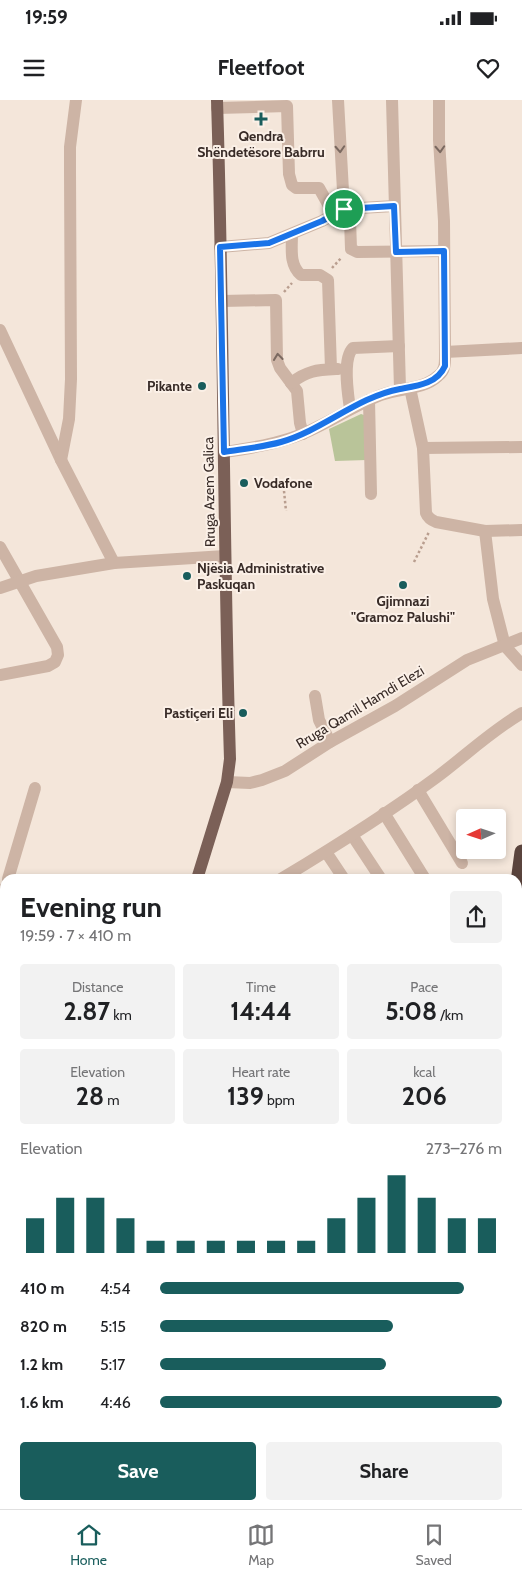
<!DOCTYPE html>
<meta charset="utf-8">
<style>
:root{--surface:#fff;--page:#f2f2f2;--text:#202124;--muted:#757577;--line:#e0e0e0;--accent:#195d5c}
body{margin:0;font-family:Cabin,sans-serif;background:var(--page);color:var(--text);height:100vh;display:flex;flex-direction:column;font-size:19px;white-space:nowrap}
*{box-sizing:border-box;margin:0}
p{font-size:16px;color:var(--muted)}
.icon{flex:none;width:28px;height:28px;fill:none;stroke:currentColor;stroke-width:2;stroke-linecap:round;stroke-linejoin:round}
.map{position:relative;flex:1;overflow:hidden}
.panel{position:absolute;left:0px;top:774px;width:522px;height:636px;display:flex;flex-direction:column;background:var(--surface);border-radius:15px 15px 0 0;box-shadow:0 2px 8px #0003}
.panel>*{flex:none}
.needle{width:32px;rotate:267deg}
.fabs{position:absolute;left:456px;top:709px;display:grid;gap:10px}
.fabs a{display:grid;place-items:center;width:50px;height:50px;border-radius:5px;background:var(--surface);box-shadow:0 2px 8px #0003;font-size:25px}
.pin{position:absolute;display:grid;place-items:center;width:42px;height:42px;color:#fff;margin:-21px;border:2px solid #fff;border-radius:50%;box-shadow:0 1px 5px #0007}
.round{display:grid;place-items:center;flex:none;width:52px;height:52px;border-radius:5px;background:var(--page)}
.head{display:flex;align-items:center;justify-content:space-between;height:85px;padding:0 20px}
h1{font-size:28px;font-weight:800;line-height:38px}
.metrics{display:grid;grid-template-columns:repeat(3,1fr);gap:8px;height:85px;padding:5px 20px}
.metrics div{display:grid;align-content:center;border-radius:5px;background:var(--page);text-align:center}
.metrics b{font-size:25px;font-weight:800}
.metrics small{font-size:14px;font-weight:400}
.metrics p{font-size:14px}
.chart{height:140px;padding:10px 20px}
.chart p{display:flex;justify-content:space-between}
.chart svg{width:100%;height:90px;margin-top:5px;stroke:var(--accent);stroke-width:6}
.action{display:flex;gap:10px;margin-top:auto;padding:10px 20px}
.action a{flex:1;height:58px;border-radius:5px;background:var(--accent);color:#fff;font-size:20px;font-weight:800;line-height:58px;text-align:center}
.action a+a{background:var(--page);color:var(--text)}
ul{padding:0 20px;list-style:none;font-size:16px}
li{display:grid;grid-template-columns:80px 60px 1fr;align-items:center;height:38px}
li i{height:12px;border-radius:6px;background:var(--accent)}
.status{display:flex;justify-content:space-between;align-items:center;height:35px;padding:0 25px;background:var(--surface);direction:ltr}
.status svg{height:14px;fill:currentColor}
header{display:flex;justify-content:space-between;align-items:center;height:65px;padding:0 20px;background:var(--surface);font-size:22px;font-weight:800}
.dock{display:flex;justify-content:space-around;align-items:center;height:70px;border-top:1px solid var(--line);background:var(--surface);font-size:14px;color:var(--muted)}
.dock a{display:grid;justify-items:center;gap:2px}
.dock .current{color:var(--accent)}
.map>svg:first-child{display:block}
</style>
<div class="status"><b>19:59</b><svg viewBox="0 0 49 12"><path d="M0 12V9h3v3zM5 12V6h3v6zM10 12V3h3v9zM15 12V0h3v12zM26 1h20v11H26zM47 4h2v5h-2z"/></svg></div>
<header><svg class="icon" aria-label="menu" viewBox="0 0 24 24"><path d="M4 6h16M4 12h16M4 18h16"/></svg>Fleetfoot<svg class="icon" aria-label="heart" viewBox="0 0 24 24"><path d="M12 20l-8-8c-3-5 5-10 8-4 3-6 11-1 8 4z"/></svg></header>
<div class="map">
<svg width="522" height="1409" viewBox="0 0 522 1409">
<rect width="100%" height="100%" fill="#f4e6da"/>
<!-- green -->
<path fill="#b9c499" d="M361,314L364,315L367,360L335,361L329,329Z"/>
<g fill="none" stroke-linecap="round" stroke-linejoin="round">
<!-- canal -->
<path stroke="#77b3b1" stroke-width="15" d="M0,940L5,944"/>
<!-- path -->
<g stroke="#b99e8f" stroke-width="2.5" stroke-dasharray="2.5 2.5" stroke-linecap="butt">
<path d="M332,168L342,157"/>
<path d="M284,192L292,183"/>
<path d="M284,391L286,411"/>
<path d="M414,462L429,432"/>
</g>
<!-- minor -->
<g stroke="#cdb4a5" stroke-width="12">
<path d="M338,0L344,109L350,119L351,149L357,152L444,151"/>
<path d="M392,0L400,289"/>
<path d="M217,8L287,6L289,74L292,85L296,88H319L333,113"/>
<path d="M292,134C292,148 289,165 301,175H320L328,180L331,269"/>
<path d="M220,147L269,143L322,121L344,109L394,106"/>
<path d="M222,201L276,200L277,260L280,268L297,291L300,323L303,334"/>
<path d="M0,230L61,360L114,463"/>
<path d="M445,252L522,248"/>
<path d="M291,283C308,270 317,270 338,269"/>
<path d="M410,288L423,348L426,413C428,418 431,420 436,422L485,431L522,430"/>
<path d="M369,300L371,394"/>
<path d="M350,309C348,294 342,259 353,248L399,246"/>
<path d="M423,348L522,347"/>
<path d="M224,352C251,348 277,344 302,334C329,323 353,306 381,295C399,288 423,290 438,276C446,270 445,262 445,252L444,121L439,40V0"/>
<path d="M61,360L69,319L71,279L70,71V47L76,0"/>
<path d="M485,431L493,499L505,546L522,565"/>
<path d="M0,447L57,547L58,555L55,562L48,566L0,575"/>
<path d="M0,488L36,476L114,463L225,456"/>
<path d="M315,596L319,620L330,642"/>
<path d="M227,682L250,683L262,680L285,671L330,642L395,606L467,560L522,538"/>
<path d="M418,690L462,763"/>
<path d="M384,713L425,779"/>
<path d="M352,735L381,779"/>
<path d="M326,752L344,779"/>
<path d="M8,779L35,688"/>
<path d="M281,779C334,747 387,714 437,677C465,656 491,631 522,613"/>
<path d="M0,803L5,788"/>
<path d="M0,842L5,843"/>
<path d="M0,1002H5"/>
<path d="M0,1040L5,1047"/>
<path d="M0,1199L5,1197"/>
<path d="M518,1301L522,1300"/>
<path d="M0,1358L5,1368"/>
<path d="M0,1397L5,1393"/>
<path d="M157,1407L162,1405"/>
</g>
<!-- major -->
<g stroke="#7b6057" stroke-width="12">
<path d="M197,779L227,682L230,659C223,439 224,220 217,0"/>
<path d="M518,1068L522,1063"/>
<path d="M518,1147L522,1152"/>
<path d="M450,1405L452,1409"/>
</g>
<!-- highway -->
<path stroke="#5a443d" stroke-width="15" d="M518,782L522,752"/>
</g>
<!-- one-way arrows -->
<defs><path id="oneway-chevron" d="M-2-3.5L2.5 0L-2 3.5" fill="none" stroke-width="1.6" stroke-linecap="round" stroke-linejoin="round" transform="scale(1.25)"/></defs>
<g stroke="#7b6960">
<use href="#oneway-chevron" transform="translate(340 49) rotate(87)"/>
<use href="#oneway-chevron" transform="translate(440 49) rotate(87)"/>
<use href="#oneway-chevron" transform="translate(278 257) rotate(-96)"/>
</g>
<g fill="none" stroke-linecap="round" stroke-linejoin="round">
<defs>
<path id="route" d="M394,106L396,152L444,151L445,266C437,284 417,286 400,289C357,297 323,330 281,342C263,347 243,349 224,352L220,147L269,143L322,121L344,109Z"/>
</defs>
<!-- route casing -->
<use href="#route" stroke="#fff" stroke-width="10"/>
<!-- route -->
<use href="#route" stroke="#1a73e8" stroke-width="6"/>
</g>
<!-- markers -->
<g fill="#195d5c" stroke="#fbf0e7" stroke-width="2">
<path d="M258.5 11.5h5v5h5v5h-5v5h-5v-5h-5v-5h5z"/>
<circle cx="202" cy="286" r="5"/>
<circle cx="244" cy="383" r="5"/>
<circle cx="187" cy="476" r="5"/>
<circle cx="403" cy="485" r="5"/>
<circle cx="243" cy="613" r="5"/>
</g>
<g text-anchor="middle" stroke-width="4" stroke-linejoin="round" paint-order="stroke">
<!-- poi labels -->
<g font-size="14" font-weight="bold" fill="#382b27" stroke="#fbf0e7">
<text x="261" y="41">Qendra<tspan x="261" dy="16">Shëndetësore Babrru</tspan></text>
<text x="192" y="291" text-anchor="end">Pikante</text>
<text x="254" y="388" text-anchor="start">Vodafone</text>
<text x="197" y="473" text-anchor="start">Njësia Administrative<tspan x="197" dy="16">Paskuqan</tspan></text>
<text x="403" y="506">Gjimnazi<tspan x="403" dy="16">"Gramoz Palushi"</tspan></text>
<text x="233" y="618" text-anchor="end">Pastiçeri Eli</text>
</g>
<!-- street labels -->
<g font-size="14" fill="#382b27" stroke="#fbf0e7">
<text transform="translate(209 392) rotate(-91)" y="5">Rruga Azem Galica</text>
<text transform="translate(360 607) rotate(-31)" y="5">Rruga Qamil Hamdi Elezi</text>
</g>
</g>
</svg>
<div class="fabs">
<a><svg class="needle" viewBox="-14 -14 28 28"><path d="M0-13l5 13h-10z" fill="#e53935"/><path d="M0 13l5-13h-10z" fill="#757577"/></svg></a>
</div>
<div class="pin" style="left:344px;top:109px;background:#1e9e55"><svg class="icon" aria-label="arrive" viewBox="0 0 24 24"><path d="M6 21V4h12l-3 4 3 4H6"/></svg></div>
<section class="panel">
<div class="head"><div><h1>Evening run</h1><p>19:59 · 7 × 410 m</p></div><a class="round"><svg class="icon" aria-label="share" viewBox="0 0 24 24"><path d="M12 15V3M7 8l5-5 5 5M5 13v7h14v-7"/></svg></a></div>
<div class="metrics">
<div><p>Distance</p><b>2.87<small> km</small></b></div>
<div><p>Time</p><b>14:44</b></div>
<div><p>Pace</p><b>5:08<small> /km</small></b></div>
</div>
<div class="metrics">
<div><p>Elevation</p><b>28<small> m</small></b></div>
<div><p>Heart rate</p><b>139<small> bpm</small></b></div>
<div><p>kcal</p><b>206</b></div>
</div>
<div class="chart"><p><span>Elevation</span>273–276 m</p>
<svg viewBox="0 0 160 44" preserveAspectRatio="none"><path d="M5 44V27M15 44V17M25 44V17M35 44V27M45 44V38M55 44V38M65 44V38M75 44V38M85 44V38M95 44V38M105 44V27M115 44V17M125 44V6M135 44V17M145 44V27M155 44V27"/></svg>
</div>
<ul>
<li><b>410 m</b>4:54<i style="width:89%"></i></li>
<li><b>820 m</b>5:15<i style="width:68%"></i></li>
<li><b>1.2 km</b>5:17<i style="width:66%"></i></li>
<li><b>1.6 km</b>4:46<i style="width:100%"></i></li>
</ul>
<div class="action"><a>Save</a><a>Share</a></div>
</section>
</div>
<nav class="dock">
<a class="current"><svg class="icon" aria-label="home" viewBox="0 0 24 24"><path d="M3 11l9-7 9 7M6 9v11h12V9"/></svg>Home</a>
<a><svg class="icon" aria-label="map" viewBox="0 0 24 24"><path d="M3 6l6-2 6 2 6-2v14l-6 2-6-2-6 2zM9 4v14M15 6v14"/></svg>Map</a>
<a><svg class="icon" aria-label="saved" viewBox="0 0 24 24"><path d="M7 4h10v16l-5-4-5 4z"/></svg>Saved</a>
</nav>
